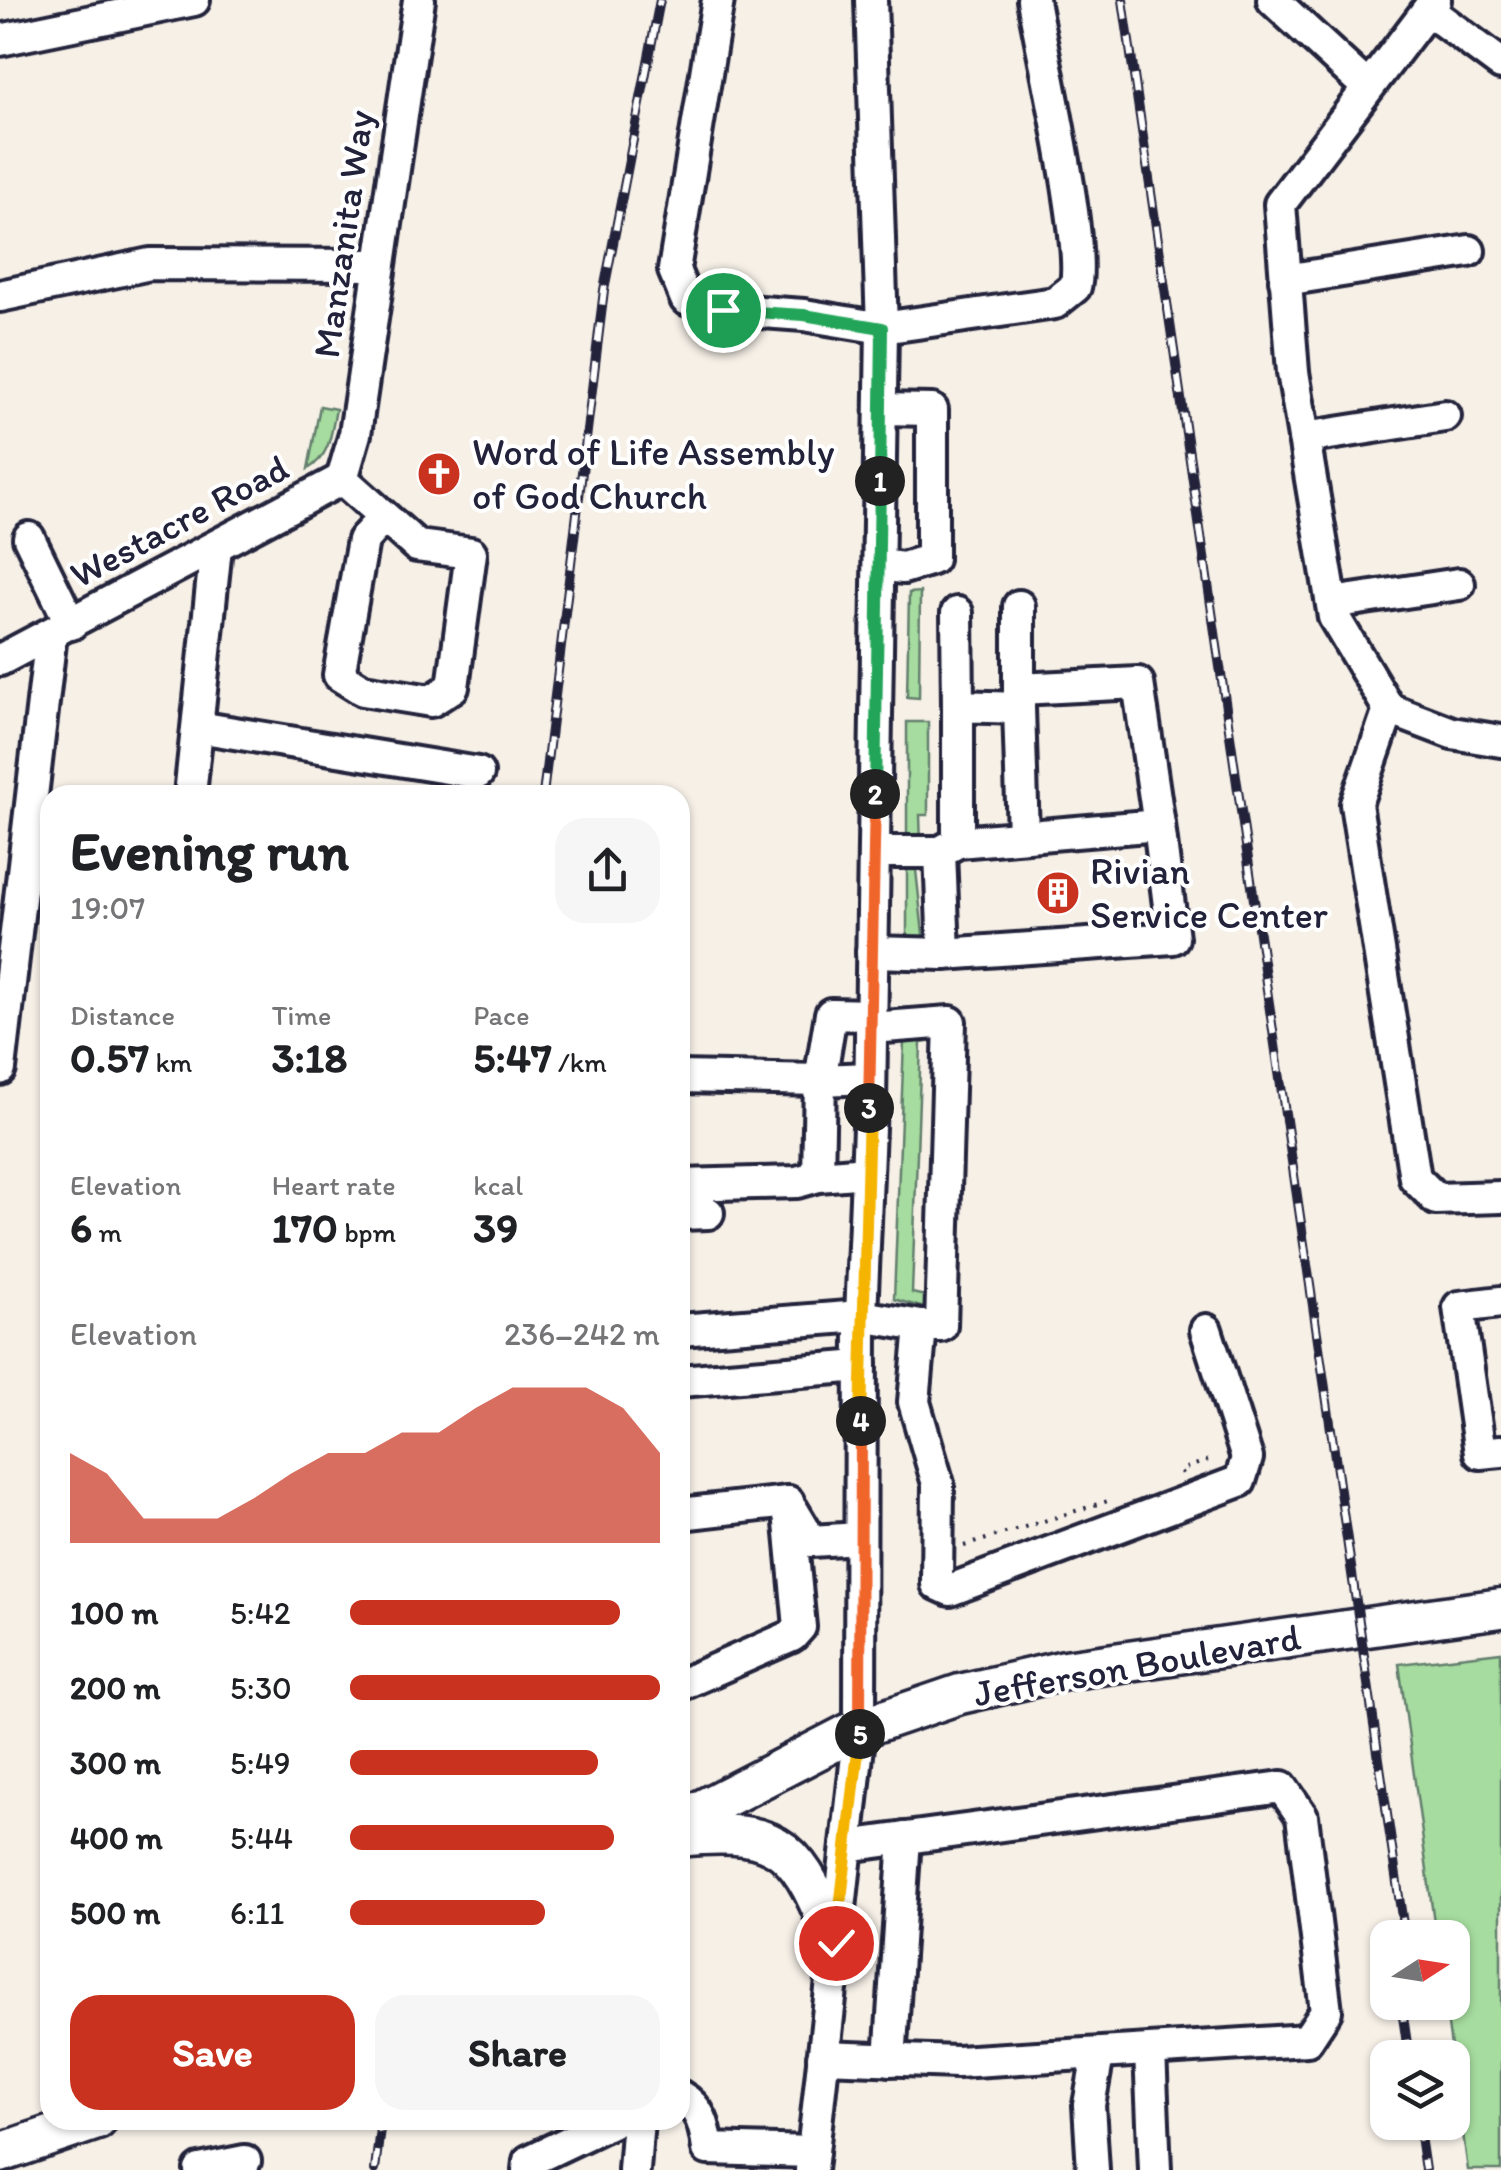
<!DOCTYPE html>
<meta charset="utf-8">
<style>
:root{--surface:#fff;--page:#f6f6f6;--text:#202124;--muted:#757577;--accent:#c8321e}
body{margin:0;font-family:Itim,sans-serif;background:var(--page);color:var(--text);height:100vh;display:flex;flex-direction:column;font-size:38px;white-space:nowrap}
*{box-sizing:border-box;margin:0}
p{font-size:32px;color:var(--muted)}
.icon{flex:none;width:55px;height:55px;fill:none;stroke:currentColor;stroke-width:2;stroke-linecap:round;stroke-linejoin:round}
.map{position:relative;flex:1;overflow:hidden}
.panel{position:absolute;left:40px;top:785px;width:650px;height:1345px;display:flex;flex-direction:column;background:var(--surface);border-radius:30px;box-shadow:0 2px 8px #0004}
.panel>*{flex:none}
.needle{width:65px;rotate:78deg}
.tools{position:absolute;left:1370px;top:1920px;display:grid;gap:20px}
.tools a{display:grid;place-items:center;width:100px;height:100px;border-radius:20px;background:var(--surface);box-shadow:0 2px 8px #0004;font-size:50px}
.pin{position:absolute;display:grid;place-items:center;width:85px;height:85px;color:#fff;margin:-42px;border:5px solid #fff;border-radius:50%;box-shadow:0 2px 10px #0007}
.km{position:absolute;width:50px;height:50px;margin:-25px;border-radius:50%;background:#222;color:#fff;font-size:28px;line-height:50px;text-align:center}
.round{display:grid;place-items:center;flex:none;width:105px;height:105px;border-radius:30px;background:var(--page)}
.summary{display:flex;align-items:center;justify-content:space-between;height:170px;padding:0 30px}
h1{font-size:55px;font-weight:700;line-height:75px}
.stats{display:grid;grid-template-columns:repeat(3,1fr);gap:15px;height:170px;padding:10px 30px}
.stats div{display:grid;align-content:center}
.stats b{font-size:42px;font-weight:700}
.stats small{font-size:28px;font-weight:400}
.stats p{font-size:28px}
.chart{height:280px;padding:20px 30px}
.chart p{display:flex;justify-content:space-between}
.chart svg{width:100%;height:180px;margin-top:10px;fill:var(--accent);opacity:.7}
.cta{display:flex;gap:20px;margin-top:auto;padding:20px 30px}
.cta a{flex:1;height:115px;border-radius:30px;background:var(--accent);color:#fff;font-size:40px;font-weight:700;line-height:115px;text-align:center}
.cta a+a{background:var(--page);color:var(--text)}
ul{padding:0 30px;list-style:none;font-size:32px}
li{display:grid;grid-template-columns:160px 120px 1fr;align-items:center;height:75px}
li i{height:25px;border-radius:12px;background:var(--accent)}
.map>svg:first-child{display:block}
</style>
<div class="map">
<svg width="1501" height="2170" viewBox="0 0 1501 2170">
<rect width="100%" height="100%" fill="#f6f0e7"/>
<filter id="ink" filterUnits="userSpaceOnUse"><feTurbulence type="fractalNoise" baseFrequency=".01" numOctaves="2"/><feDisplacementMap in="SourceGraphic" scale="20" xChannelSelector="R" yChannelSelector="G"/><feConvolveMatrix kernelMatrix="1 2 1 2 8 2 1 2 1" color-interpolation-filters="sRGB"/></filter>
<g filter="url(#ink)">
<!-- green -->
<g fill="#a6dc9f" stroke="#647f6d" stroke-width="2.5">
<path d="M320,406L336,409C331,433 331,455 308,469Z"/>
<path d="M920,592L919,698L907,697L909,593Z"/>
<path d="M907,722H928V815H920L921,844L907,845Z"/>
<path d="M907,870H916L924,943H907Z"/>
<path d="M930,1035L934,1041L921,1043L912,1293L925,1296L924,1308L894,1299L904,1041Z"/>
<path d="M1501,1652V2170H1468L1445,2003L1452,2002V1938L1436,1937L1399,1664Z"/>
</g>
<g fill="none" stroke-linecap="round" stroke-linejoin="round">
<defs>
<g id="minor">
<path d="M718,0L674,270L686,299L706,308L804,315L882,328L1055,303L1075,287C1087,250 1042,51 1033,0"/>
<path d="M1273,0L1366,86"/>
<path d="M1435,0L1280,204L1293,372L1334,617L1389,709L1452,733L1501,741"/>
<path d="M1428,10L1501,64"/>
<path d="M0,40L194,0"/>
<path d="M1285,280L1469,251"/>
<path d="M0,296L150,264L379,265"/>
<path d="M1304,438L1445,416"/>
<path d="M342,479L417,546L471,553L453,687L431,701L363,690L339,675L363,540L384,517"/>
<path d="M342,479L355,434L419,0"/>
<path d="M29,538L71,624"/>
<path d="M879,565L903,568L932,559V410L881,409"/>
<path d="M1332,603L1459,584"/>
<path d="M1019,606V689"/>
<path d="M957,613L958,706"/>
<path d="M0,660L342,479"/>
<path d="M1019,708L1023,836"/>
<path d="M1389,709L1356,804L1415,1178L1436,1199L1501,1197"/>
<path d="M198,727L478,773"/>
<path d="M190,795L216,547"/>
<path d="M958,842V706L1019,708V689L1138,683L1159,825"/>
<path d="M940,852L944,954"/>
<path d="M872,952L944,954L1173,938L1159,825L958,842L940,852H874"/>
<path d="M871,1028L950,1022L941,1326H921"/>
<path d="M0,1069L51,634"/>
<path d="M680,1077L820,1080L831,1014L871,1015"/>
<path d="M867,1172L818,1176L820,1080L870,1078"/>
<path d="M680,1185L797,1182L818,1176"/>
<path d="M680,1214L708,1213"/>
<path d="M1501,1302L1459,1307L1480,1453L1501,1451"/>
<path d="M680,1330L861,1316L921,1326L914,1402L938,1484L937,1584L950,1590L1240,1481L1247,1458L1206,1330"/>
<path d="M680,1381L861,1366"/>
<path d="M792,1509L811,1541L860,1538"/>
<path d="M680,1514L788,1502"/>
<path d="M680,1685L792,1636L800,1627L788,1502"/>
<path d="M1150,2052L1155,2170"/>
<path d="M823,2057L957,2062L1307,2040L1326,2011L1302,1816L1282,1787L847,1846"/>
<path d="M890,2060L905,1838"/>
<path d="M680,2096C701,2108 705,2126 708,2149L813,2152"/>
<path d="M200,2170L245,2161"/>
<path d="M528,2170L529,2161L615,2120"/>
<path d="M634,2170L638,2120"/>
<path d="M811,2170L860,1728L861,1316L870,1104L882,328L871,0"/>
<path d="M1093,2170L1089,2105L1098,2055"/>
</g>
<g id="major">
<path d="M680,1821L860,1728L960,1694L1065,1670L1501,1608"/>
<path d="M680,1837C787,1825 799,1854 836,1943"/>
<path d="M0,2153L97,2120"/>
</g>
</defs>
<!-- minor casing -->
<use href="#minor" stroke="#22223b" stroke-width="38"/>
<!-- major casing -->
<use href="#major" stroke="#22223b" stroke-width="45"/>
<!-- path -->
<g stroke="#22223b" stroke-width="4" stroke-dasharray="2.5 8" stroke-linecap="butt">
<path d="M1182,1474L1180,1470L1209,1460"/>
<path d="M964,1546L1114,1499"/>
</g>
<!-- minor -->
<use href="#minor" stroke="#fff" stroke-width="30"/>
<!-- major -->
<use href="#major" stroke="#fff" stroke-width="38"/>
<defs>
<g id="rail">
<path d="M1123,0L1405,1938"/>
<path d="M543,795L604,290L660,0"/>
<path d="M1401,2002L1409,2058"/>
<path d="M1418,2122L1425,2170"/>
<path d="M375,2170L381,2120"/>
</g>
</defs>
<!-- rail casing -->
<use href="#rail" stroke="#22223b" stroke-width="10"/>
<!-- rail -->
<use href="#rail" stroke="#fff" stroke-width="6" stroke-dasharray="19" stroke-linecap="butt"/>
</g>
</g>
<g fill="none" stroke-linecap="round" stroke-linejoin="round" filter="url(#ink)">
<defs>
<path id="split-1" d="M723,310L804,315L882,328L880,481"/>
<path id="split-2" d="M875,794L880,481"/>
<path id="split-3" d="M869,1108L875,794"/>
<path id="split-4" d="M861,1421L869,1108"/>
<path id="split-5" d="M860,1734L861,1421"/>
<path id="split-6" d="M836,1943L860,1734"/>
</defs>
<!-- split-1 casing -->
<use href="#split-1" stroke="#fff" stroke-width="20"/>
<!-- split-2 casing -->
<use href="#split-2" stroke="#fff" stroke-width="20"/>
<!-- split-3 casing -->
<use href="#split-3" stroke="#fff" stroke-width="20"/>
<!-- split-4 casing -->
<use href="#split-4" stroke="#fff" stroke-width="20"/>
<!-- split-5 casing -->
<use href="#split-5" stroke="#fff" stroke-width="20"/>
<!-- split-6 casing -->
<use href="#split-6" stroke="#fff" stroke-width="20"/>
<!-- split-1 -->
<use href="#split-1" stroke="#22a559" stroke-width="12"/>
<!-- split-2 -->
<use href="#split-2" stroke="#22a559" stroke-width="12"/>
<!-- split-3 -->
<use href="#split-3" stroke="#f0652b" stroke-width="12"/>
<!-- split-4 -->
<use href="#split-4" stroke="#f5b400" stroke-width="12"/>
<!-- split-5 -->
<use href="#split-5" stroke="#f0652b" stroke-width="12"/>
<!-- split-6 -->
<use href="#split-6" stroke="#f5b400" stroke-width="12"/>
</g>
<!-- icons -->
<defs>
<symbol id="church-disc" viewBox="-11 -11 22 22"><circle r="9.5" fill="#c8321e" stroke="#fff"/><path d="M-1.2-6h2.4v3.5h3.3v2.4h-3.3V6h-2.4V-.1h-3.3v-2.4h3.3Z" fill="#fff"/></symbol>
<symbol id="building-disc" viewBox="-11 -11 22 22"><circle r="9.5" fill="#c8321e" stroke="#fff"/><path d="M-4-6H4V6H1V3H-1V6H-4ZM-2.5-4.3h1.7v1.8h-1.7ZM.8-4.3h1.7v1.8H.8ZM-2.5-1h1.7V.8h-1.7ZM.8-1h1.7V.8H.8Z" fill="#fff"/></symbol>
</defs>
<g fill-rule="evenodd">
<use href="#church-disc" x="414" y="449" width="50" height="50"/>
<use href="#building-disc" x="1033" y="868" width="50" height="50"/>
</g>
<g text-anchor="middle" stroke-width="8" stroke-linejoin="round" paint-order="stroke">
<!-- street labels -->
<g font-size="38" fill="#22223b" stroke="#fff">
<text transform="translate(343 234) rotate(-82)" y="13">Manzanita Way</text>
<text transform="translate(179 521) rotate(-28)" y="13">Westacre Road</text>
<text transform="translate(1137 1665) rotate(-10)" y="13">Jefferson Boulevard</text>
</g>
<!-- poi labels -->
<g font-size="38" fill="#22223b" stroke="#fff" text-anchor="start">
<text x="472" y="465">Word of Life Assembly<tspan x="472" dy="44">of God Church</tspan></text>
<text x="1090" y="884">Rivian<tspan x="1090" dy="44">Service Center</tspan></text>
</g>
</g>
</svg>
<div class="tools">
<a><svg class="needle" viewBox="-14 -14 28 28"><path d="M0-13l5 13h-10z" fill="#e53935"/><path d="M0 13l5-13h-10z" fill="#757577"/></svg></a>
<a><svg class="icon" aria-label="layers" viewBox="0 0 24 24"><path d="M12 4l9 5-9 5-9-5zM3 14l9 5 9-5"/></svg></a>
</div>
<div class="pin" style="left:723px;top:310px;background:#1e9e55"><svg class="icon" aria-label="arrive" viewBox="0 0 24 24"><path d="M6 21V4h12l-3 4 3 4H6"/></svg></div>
<div class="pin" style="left:836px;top:1943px;background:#d93025"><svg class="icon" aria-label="check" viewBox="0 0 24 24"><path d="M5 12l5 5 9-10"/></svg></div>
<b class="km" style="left:880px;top:481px">1</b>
<b class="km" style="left:875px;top:794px">2</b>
<b class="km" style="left:869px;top:1108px">3</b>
<b class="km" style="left:861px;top:1421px">4</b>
<b class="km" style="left:860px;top:1734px">5</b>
<section class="panel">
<div class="summary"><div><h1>Evening run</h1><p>19:07</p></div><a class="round"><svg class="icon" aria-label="share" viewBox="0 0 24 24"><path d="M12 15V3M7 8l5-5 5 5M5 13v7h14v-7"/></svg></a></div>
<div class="stats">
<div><p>Distance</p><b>0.57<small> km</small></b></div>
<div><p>Time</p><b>3:18</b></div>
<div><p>Pace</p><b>5:47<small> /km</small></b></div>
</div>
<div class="stats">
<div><p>Elevation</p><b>6<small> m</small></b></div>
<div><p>Heart rate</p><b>170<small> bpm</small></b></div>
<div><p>kcal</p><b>39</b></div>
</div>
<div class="chart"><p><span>Elevation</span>236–242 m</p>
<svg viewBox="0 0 160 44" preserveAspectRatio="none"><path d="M0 44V22L10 27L20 38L30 38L40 38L50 33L60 27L70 22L80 22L90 17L100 17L110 11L120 6L130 6L140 6L150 11L160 22V44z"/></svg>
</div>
<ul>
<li><b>100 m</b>5:42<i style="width:87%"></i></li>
<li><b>200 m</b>5:30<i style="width:100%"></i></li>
<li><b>300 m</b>5:49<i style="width:80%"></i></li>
<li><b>400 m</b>5:44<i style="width:85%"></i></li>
<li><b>500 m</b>6:11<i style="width:63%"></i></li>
</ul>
<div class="cta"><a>Save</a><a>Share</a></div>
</section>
</div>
